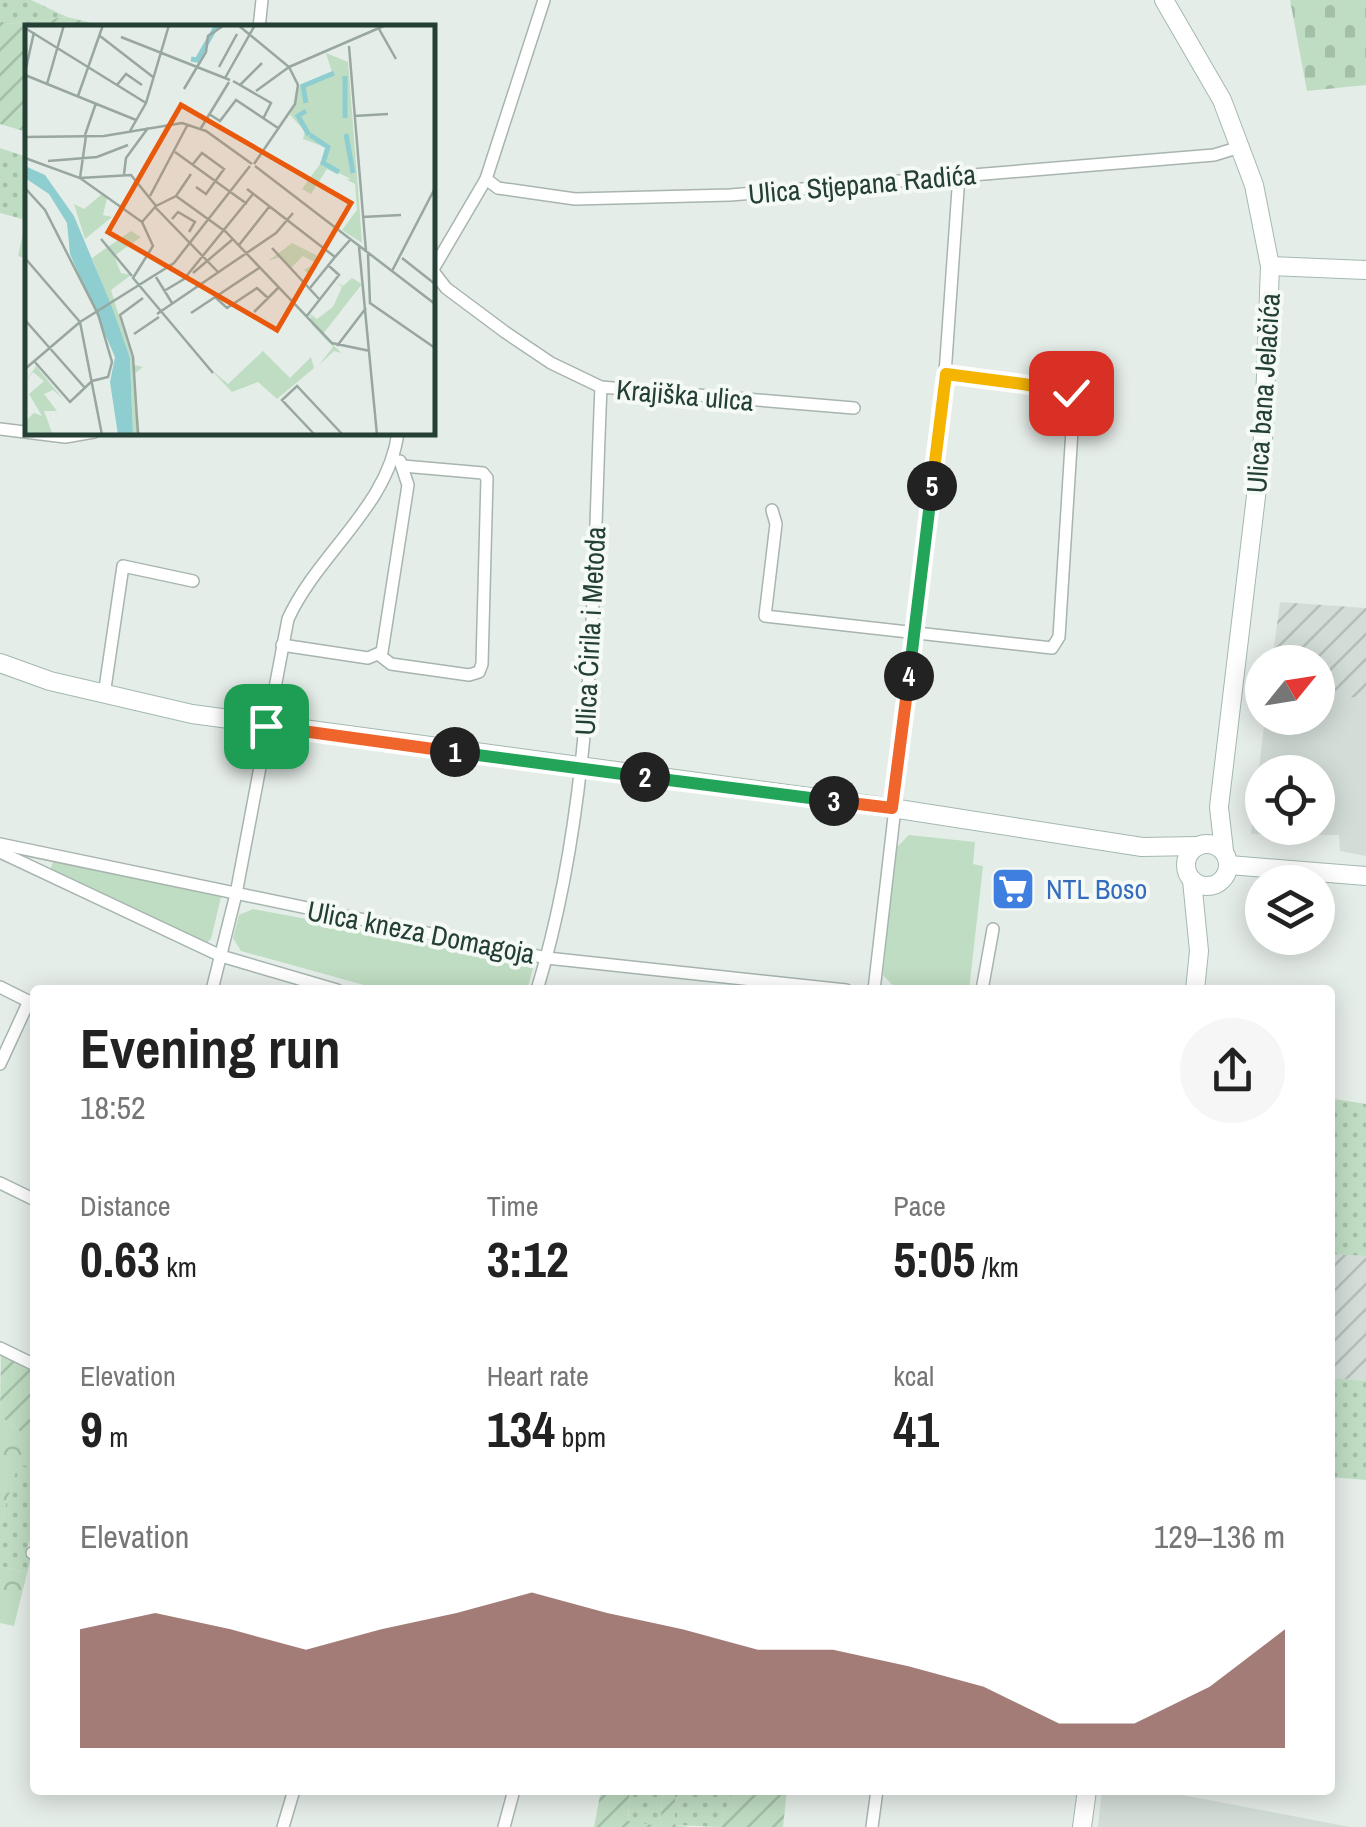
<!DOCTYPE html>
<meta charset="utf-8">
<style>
:root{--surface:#fff;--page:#f6f6f6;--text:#222;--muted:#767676;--accent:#7d4640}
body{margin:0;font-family:"Archivo Narrow",sans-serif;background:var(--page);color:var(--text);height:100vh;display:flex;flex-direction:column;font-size:38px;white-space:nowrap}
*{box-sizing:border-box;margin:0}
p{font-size:32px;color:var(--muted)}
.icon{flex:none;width:55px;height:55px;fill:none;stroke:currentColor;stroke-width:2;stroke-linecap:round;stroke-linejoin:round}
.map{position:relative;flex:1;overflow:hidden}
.side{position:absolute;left:30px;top:985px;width:1305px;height:810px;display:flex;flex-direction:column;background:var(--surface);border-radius:10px;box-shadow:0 5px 25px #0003}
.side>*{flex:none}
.needle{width:65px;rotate:60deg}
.tools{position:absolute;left:1245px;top:645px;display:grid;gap:20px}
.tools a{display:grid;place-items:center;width:90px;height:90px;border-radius:50%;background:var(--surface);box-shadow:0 5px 25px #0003;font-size:50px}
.pin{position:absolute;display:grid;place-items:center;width:85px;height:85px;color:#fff;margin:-42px;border-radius:20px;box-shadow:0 5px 15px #0006}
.km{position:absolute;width:50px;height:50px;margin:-25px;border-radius:50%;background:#222;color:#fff;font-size:28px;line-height:50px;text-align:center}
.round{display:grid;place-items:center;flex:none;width:105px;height:105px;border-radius:52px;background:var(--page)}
.headline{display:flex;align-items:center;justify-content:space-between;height:170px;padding:0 50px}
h1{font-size:55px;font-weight:700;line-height:75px}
.stats{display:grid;grid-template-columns:repeat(3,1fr);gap:15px;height:170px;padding:10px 50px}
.stats div{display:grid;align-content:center}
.stats b{font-size:50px;font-weight:700}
.stats small{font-size:28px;font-weight:400}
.stats p{font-size:28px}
.chart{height:280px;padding:20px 50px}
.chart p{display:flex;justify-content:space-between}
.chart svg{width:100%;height:180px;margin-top:10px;fill:var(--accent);opacity:.7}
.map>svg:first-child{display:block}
</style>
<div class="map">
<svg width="1366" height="1827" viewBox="0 0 1366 1827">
<defs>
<pattern id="industrial-furrows" width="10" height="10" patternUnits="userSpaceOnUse" patternTransform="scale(2.5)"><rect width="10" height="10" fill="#d3ddd7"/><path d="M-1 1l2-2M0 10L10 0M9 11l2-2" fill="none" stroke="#b5bfb9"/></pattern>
<pattern id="grass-dots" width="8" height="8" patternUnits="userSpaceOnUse" patternTransform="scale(2.5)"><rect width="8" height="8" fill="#bfddc3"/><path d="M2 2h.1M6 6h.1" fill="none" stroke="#a4bfa8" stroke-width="1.8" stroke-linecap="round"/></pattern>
<pattern id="forest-crowns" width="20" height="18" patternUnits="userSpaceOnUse" patternTransform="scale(2.5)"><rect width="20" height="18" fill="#bfddc3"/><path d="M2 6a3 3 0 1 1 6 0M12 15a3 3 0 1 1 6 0" fill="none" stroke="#a4bfa8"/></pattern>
<pattern id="cemetery-stones" width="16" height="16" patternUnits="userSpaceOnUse" patternTransform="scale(2.5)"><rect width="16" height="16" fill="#bfddc3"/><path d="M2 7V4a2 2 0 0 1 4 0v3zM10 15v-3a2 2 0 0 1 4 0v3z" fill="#a4bfa8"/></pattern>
<pattern id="garden-furrows" width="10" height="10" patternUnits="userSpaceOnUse" patternTransform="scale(2.5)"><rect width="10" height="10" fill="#bfddc3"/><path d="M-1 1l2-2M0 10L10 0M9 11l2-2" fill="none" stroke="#a4bfa8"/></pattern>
</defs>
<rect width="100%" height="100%" fill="#e5ede8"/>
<!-- built -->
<g fill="#d3ddd7" fill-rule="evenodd">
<path d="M1318,696L1366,698V856L1340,851L1339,835L1251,834L1265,718H1318ZM1262,772H1318V828H1262Z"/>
<path d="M1102,1790H1156L1350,1827H1098Z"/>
</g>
<!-- industrial -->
<g fill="url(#industrial-furrows)">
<path d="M1280,602L1366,608V698L1318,696V662H1272Z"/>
<path d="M1330,1254L1366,1256V1381L1330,1378Z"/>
</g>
<!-- grass -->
<g fill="url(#grass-dots)">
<path d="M0,0H31L67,17L8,24L0,21Z"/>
<path d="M0,148L27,157V259L18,256L26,220L0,213Z"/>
<path d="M1334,1099L1366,1104V1256L1330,1254Z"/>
<path d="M1330,1378L1366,1381V1480L1330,1477Z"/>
<path d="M18,1463L35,1468V1523L25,1556L31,1558L27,1573L0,1566V1524Z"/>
<path d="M630,1790H663L660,1826L628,1822Z"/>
<path d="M675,1790H732L720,1827L675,1825Z"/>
</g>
<!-- forest -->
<g fill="url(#forest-crowns)">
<path d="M0,1416L35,1443V1468L18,1464L0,1524Z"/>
<path d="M0,1566L27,1573L14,1626L0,1623Z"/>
</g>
<!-- cemetery -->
<path fill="url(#cemetery-stones)" d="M1290,0H1366V85L1307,91Z"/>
<!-- park -->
<g fill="#bfddc3">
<path d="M909,835L975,842L973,864L983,866L969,990L895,988L883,975L896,848Z"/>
<path d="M54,860L221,897L211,939L205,944L50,870Z"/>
<path d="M253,909L535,961L527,990H382L241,951L233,938L239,915Z"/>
</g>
<!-- garden -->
<g fill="url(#garden-furrows)">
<path d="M67,17L108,27L28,28L27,132L0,124V21L8,24Z"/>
<path d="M1,1354L35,1370V1443L0,1416Z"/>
<path d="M601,1790H630L628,1821L660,1826L663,1790H675V1825L689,1827H594Z"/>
<path d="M732,1790H787L783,1827H720Z"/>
</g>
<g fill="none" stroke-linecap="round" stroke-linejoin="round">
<defs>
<g id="street">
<path d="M259,28L262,0"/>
<path d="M486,179L498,188L575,199L730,195L1214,155L1240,147"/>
<path d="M432,271L486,179L544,0"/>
<path d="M433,271L446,288L505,332L551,363L601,387L854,408"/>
<path d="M0,429L65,437L94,432"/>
<path d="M772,510L776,524L765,616L1052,648L1059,637L1074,398L1067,390L945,374"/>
<path d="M282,645L368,658L382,652L408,485L400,461"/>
<path d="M378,654L391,664L469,675L479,672L482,664L487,478L483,473L403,466"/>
<path d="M104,695L123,566L193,581"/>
<path d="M0,844L547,958L846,990"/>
<path d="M0,852L221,956L337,990"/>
<path d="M0,987L32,1003"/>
<path d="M212,990L236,894L288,619C318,553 389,506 398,432"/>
<path d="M537,990C596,795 592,589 601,387"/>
<path d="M874,990L945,374L959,175"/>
<path d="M982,990L993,929"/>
<path d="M0,1064L29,1001"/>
<path d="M0,1183L35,1200"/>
<path d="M0,1348L35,1365"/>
<path d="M32,1553L35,1554"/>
<path d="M283,1827L294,1790"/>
<path d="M504,1827L514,1790"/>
<path d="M872,1827L877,1790"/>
</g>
<g id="secondary">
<path d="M1164,0L1222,100L1254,185L1270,266L1264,429L1219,807L1224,851"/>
<path d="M1270,266L1366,270"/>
<path d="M0,663L50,681L192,714L892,808L1142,847L1197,846"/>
<circle cx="1207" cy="865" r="21"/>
<path d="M1229,865L1366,876"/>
<path d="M1192,880L1199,951L1195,990"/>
<path d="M1082,1827L1087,1790"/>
</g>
</defs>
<!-- street casing -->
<use href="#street" stroke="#a7b5ae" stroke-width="14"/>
<!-- secondary casing -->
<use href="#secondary" stroke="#a3b9af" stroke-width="20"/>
<!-- street -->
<use href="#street" stroke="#fff" stroke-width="11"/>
<!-- secondary -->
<use href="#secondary" stroke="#fff" stroke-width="18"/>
</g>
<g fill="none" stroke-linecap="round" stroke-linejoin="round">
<defs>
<path id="split-1" d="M266,726L455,752"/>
<path id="split-2" d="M455,752L645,777"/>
<path id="split-3" d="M645,777L834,801"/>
<path id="split-4" d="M834,801L892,808L909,676"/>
<path id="split-5" d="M909,676L932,486"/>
<path id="split-6" d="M932,486L946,374L1023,384"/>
<path id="split-7" d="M1023,384L1071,393"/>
</defs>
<!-- split-1 casing -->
<use href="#split-1" stroke="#fff" stroke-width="20"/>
<!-- split-2 casing -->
<use href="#split-2" stroke="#fff" stroke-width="20"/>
<!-- split-3 casing -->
<use href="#split-3" stroke="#fff" stroke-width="20"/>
<!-- split-4 casing -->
<use href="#split-4" stroke="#fff" stroke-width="20"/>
<!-- split-5 casing -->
<use href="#split-5" stroke="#fff" stroke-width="20"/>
<!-- split-6 casing -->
<use href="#split-6" stroke="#fff" stroke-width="20"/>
<!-- split-7 casing -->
<use href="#split-7" stroke="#fff" stroke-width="20"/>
<!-- split-1 -->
<use href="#split-1" stroke="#f0652b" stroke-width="12"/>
<!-- split-2 -->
<use href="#split-2" stroke="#22a559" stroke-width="12"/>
<!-- split-3 -->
<use href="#split-3" stroke="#22a559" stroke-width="12"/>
<!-- split-4 -->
<use href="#split-4" stroke="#f0652b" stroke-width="12"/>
<!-- split-5 -->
<use href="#split-5" stroke="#22a559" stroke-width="12"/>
<!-- split-6 -->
<use href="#split-6" stroke="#f5b400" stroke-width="12"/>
<!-- split-7 -->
<use href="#split-7" stroke="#f5b400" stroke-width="12"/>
</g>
<!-- icons -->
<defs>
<symbol id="supermarket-square" viewBox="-11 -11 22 22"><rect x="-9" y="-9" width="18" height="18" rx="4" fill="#3f7fe0" stroke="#f5faf7"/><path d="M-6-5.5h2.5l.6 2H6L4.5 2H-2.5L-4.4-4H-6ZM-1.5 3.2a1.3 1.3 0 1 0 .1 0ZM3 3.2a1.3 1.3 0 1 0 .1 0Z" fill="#fff"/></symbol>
</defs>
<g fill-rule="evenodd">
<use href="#supermarket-square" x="988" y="864" width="50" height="50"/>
</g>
<g text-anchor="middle" stroke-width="8" stroke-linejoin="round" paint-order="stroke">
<!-- street labels -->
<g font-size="28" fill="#243f34" stroke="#f5faf7">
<text transform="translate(862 184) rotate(-5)" y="10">Ulica Stjepana Radića</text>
<text transform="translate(1263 393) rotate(-86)" y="10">Ulica bana Jelačića</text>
<text transform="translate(685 395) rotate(5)" y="10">Krajiška ulica</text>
<text transform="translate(590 631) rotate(-87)" y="10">Ulica Ćirila i Metoda</text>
<text transform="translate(421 932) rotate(11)" y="10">Ulica kneza Domagoja</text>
</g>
<!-- shop labels -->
<g font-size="28" fill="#366cbe" stroke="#f5faf7" text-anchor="start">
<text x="1046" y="899">NTL Boso</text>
</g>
</g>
<!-- overview -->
<g transform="translate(25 25)">
<rect width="410" height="410" fill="#e5ede8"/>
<path d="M295,139L322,155L332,150L337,218L317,205L332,185L330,159L302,144L286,169L277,164ZM77,169L82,173L78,190L87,192L60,214L49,179L59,184ZM106,206L116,212L89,231L96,248L106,250L86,265L109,340L118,342L109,349L115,410H108L105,333L67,233ZM327,253L337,259L298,309L316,328L309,326L294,340L308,322L287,300L285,289L292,294L308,282L317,262L310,257L318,261ZM238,326L265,353L286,332L289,343L252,374L233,357L207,367L182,341L203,359Z" fill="#bfddc3"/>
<path d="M11,341L38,374L28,365L19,369L32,386H19L28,410L0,408V396L9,388L17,391L4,369L19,356L8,347L0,358Z" fill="#bfddc3"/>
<path d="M301,28L323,37L332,150L326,154L295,139L302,123L278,114L280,106L265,90L275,60L307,47Z" fill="#bfddc3"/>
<path d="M267,218L295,232L285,250L279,245L291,238L278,231L266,243L255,232L243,236Z" fill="#bfddc3"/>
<path d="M0,141L20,150L49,191L87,282L105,333L108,410H93L85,357L90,332L45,229L42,198L24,169L0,153Z" fill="#8fced0"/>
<path fill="none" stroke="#8fced0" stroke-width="5" d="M166,34L172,35L192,0M281,78L278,61L309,48M281,86L273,91L284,110M320,93V51M321,109L328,148M285,110L303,122L298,138L314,147"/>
<path fill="none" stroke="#98a7a0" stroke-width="2.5" d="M213,0L264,42L273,60L270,79L229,139M0,3L121,78M354,4L371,34M75,11L128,52M96,12L205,55M324,21L341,226M194,42L212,9M264,42L361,0M0,48L9,7M0,50L111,95M200,53L230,0M208,56L246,78L238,94M22,59L39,0M92,60L101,49L117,60M215,60L237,38M159,64L181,27L183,11L198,1M231,66L264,42M53,71L78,0M184,89L195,96L211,75L253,103M329,91L363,89M176,103L204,57M105,106L121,78L144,0M60,110L71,78M0,112L79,111L157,98L181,106L227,139M150,127L222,179M0,133L55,153L117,197L128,221L108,253L188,348M23,136L72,132L103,120M168,139L177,128L199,144L181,169L171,162M230,141L410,279M99,149L101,133L123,103M55,153L106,150L131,181L117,197M55,153L61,111M0,163L20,185L73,289L87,337L83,352L67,356L45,377L9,336M222,164L310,232L325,215M125,171L163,99M151,171L201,207L307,318L345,326M131,181L151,171L166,149M130,182L193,247M337,192L376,190M147,194L153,187L170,197L164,207M76,214L107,251M214,220L244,182M334,222L352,410M247,223L295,275M343,229L345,278L410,323M0,233L55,297L77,410M377,233L410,259M367,246L410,163M168,248L208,214M131,252L147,278M285,263L310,232M139,266L159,254L228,169M190,272L202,283L232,263L243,273M229,287L253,263M166,288L234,243M132,289L251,208L268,188M281,292L314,250L303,240M0,295L60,363M55,297L149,238L225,141M109,309L134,292M312,321L341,283M0,344L55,297M113,410L108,332L95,290L118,273M290,410L257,375L272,361L318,410"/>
<path fill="#e8590c" fill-opacity="0.15" stroke="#e8590c" stroke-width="5" d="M156,80L326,178L252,305L83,207Z"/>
<rect width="410" height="410" fill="none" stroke="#243f34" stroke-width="5"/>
</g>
</svg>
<div class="tools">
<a><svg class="needle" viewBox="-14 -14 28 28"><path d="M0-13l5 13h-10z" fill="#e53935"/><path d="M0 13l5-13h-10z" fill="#767676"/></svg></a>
<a><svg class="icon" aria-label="locate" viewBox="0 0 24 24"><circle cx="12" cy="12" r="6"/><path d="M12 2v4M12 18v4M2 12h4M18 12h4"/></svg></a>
<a><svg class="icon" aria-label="layers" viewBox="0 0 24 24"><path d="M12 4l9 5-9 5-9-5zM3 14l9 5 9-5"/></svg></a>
</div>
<div class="pin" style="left:266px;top:726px;background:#1e9e55"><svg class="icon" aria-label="arrive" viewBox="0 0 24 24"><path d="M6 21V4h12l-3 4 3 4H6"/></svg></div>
<div class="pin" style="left:1071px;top:393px;background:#d93025"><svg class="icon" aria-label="check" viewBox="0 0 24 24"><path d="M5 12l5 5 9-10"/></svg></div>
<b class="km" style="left:455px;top:752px">1</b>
<b class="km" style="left:645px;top:777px">2</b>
<b class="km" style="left:834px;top:801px">3</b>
<b class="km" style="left:909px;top:676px">4</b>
<b class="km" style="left:932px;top:486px">5</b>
<section class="side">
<div class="headline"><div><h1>Evening run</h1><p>18:52</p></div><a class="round"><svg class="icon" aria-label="share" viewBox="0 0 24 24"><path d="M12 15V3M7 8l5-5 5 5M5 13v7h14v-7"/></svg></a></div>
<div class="stats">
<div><p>Distance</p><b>0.63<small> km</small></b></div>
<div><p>Time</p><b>3:12</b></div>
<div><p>Pace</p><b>5:05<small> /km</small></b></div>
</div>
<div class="stats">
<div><p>Elevation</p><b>9<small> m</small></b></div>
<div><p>Heart rate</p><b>134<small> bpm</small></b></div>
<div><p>kcal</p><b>41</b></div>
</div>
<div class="chart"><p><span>Elevation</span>129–136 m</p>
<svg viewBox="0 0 160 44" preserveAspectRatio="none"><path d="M0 44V15L10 11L20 15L30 20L40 15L50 11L60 6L70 11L80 15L90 20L100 20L110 24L120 29L130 38L140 38L150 29L160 15V44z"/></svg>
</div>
</section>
</div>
